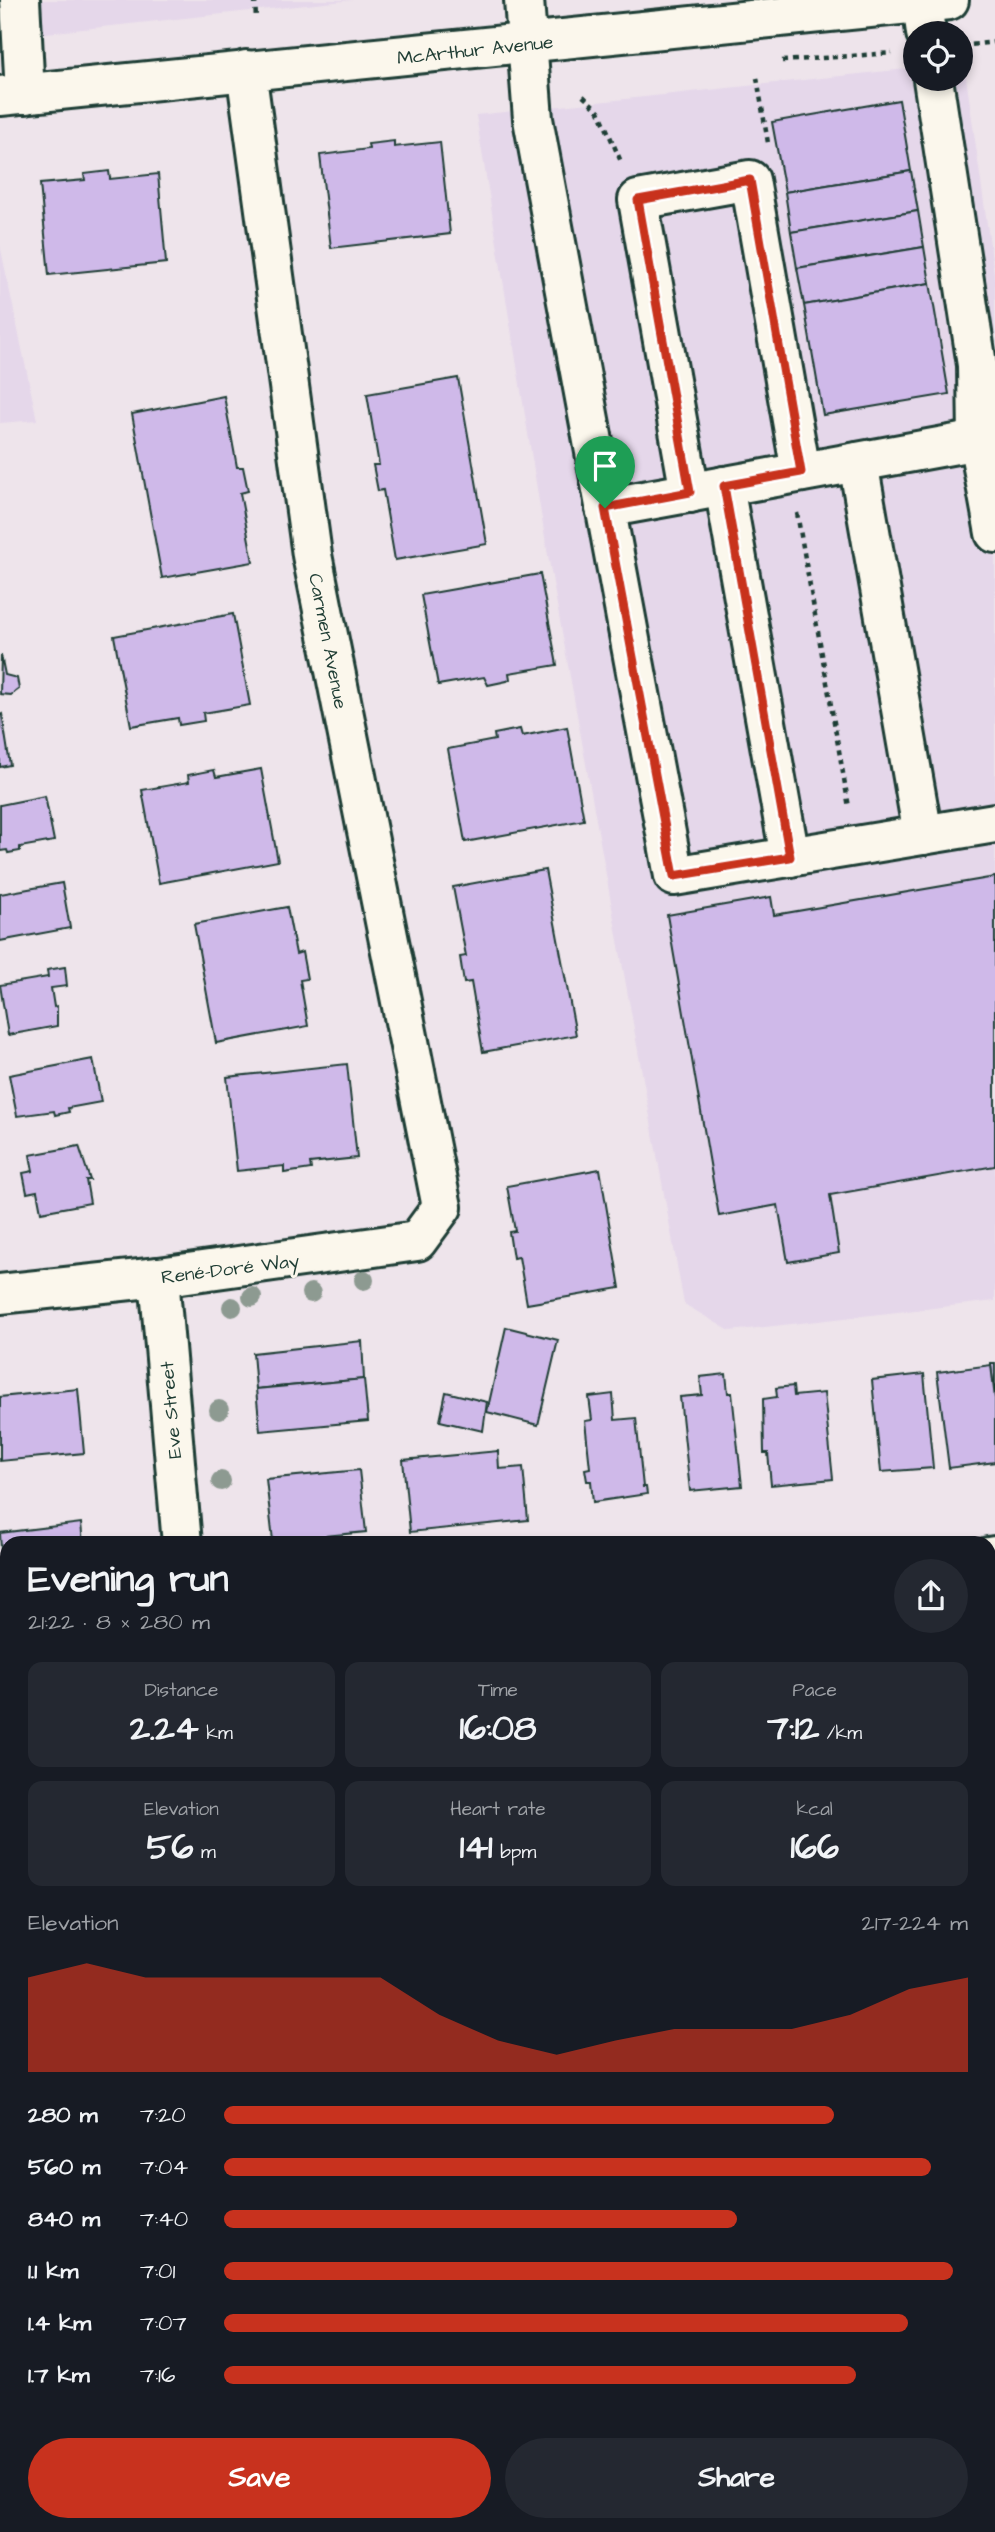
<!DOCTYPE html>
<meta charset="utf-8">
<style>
:root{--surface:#171b24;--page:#242831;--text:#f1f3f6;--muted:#9ea1a6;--accent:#c8321e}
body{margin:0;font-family:"Architects Daughter",sans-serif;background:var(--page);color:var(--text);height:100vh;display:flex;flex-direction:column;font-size:26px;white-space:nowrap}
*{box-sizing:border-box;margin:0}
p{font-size:23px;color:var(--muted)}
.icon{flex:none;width:38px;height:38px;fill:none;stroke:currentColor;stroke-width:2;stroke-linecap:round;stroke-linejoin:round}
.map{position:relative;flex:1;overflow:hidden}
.sheet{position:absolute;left:0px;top:1536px;width:996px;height:996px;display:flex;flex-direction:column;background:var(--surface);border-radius:21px 21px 0 0;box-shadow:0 4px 10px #0003}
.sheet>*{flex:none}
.tools{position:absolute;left:903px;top:21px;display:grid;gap:14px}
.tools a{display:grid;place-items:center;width:70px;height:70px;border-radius:50%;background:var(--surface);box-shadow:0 4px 10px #0003;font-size:35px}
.pin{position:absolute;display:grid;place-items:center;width:60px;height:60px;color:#fff;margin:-72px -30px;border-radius:50% 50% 50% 0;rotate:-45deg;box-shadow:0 0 7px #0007}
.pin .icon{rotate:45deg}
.round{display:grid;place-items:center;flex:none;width:74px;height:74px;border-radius:37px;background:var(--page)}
.head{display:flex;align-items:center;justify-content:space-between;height:119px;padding:0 28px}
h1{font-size:38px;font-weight:700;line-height:52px}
.metrics{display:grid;grid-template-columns:repeat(3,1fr);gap:10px;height:119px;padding:7px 28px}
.metrics div{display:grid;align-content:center;border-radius:14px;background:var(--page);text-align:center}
.metrics b{font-size:35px;font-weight:700}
.metrics small{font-size:19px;font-weight:400}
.metrics p{font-size:19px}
.chart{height:196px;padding:14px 28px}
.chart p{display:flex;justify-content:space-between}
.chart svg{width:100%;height:126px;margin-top:7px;fill:var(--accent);opacity:.7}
.button{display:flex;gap:14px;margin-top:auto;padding:14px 28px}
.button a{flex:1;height:80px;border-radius:42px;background:var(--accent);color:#fff;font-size:28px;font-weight:700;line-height:80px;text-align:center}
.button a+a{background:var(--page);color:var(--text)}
ul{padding:0 28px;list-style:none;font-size:23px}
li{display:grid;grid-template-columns:112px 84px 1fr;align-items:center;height:52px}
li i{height:18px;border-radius:9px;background:var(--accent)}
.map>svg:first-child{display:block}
</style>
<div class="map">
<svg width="995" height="2532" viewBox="0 0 995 2532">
<rect width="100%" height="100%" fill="#eee4eb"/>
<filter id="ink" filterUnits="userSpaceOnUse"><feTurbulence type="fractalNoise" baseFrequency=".0143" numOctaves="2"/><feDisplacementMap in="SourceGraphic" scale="14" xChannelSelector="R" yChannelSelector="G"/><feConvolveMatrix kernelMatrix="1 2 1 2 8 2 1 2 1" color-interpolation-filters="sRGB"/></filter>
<g filter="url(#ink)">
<!-- built -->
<g fill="#e5d7ea">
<path d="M0,0H353L0,38Z"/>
<path d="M961,63H964L995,280V1301L730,1331L684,1304L546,544L476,115L915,68V79H961Z"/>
<path d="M0,245L37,420L0,423Z"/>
</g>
<!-- building -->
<g fill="#cfb9e9" stroke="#1f3d34" stroke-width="2">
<path d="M899,100L911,171L785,192L772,122Z"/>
<path d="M394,141V147L440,142L450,234L331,248L320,155L369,149L368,144Z"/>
<path d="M109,171L110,179L158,174L166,263L49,275L40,184L85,180L84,174Z"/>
<path d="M911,171L918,211L791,232L785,192Z"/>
<path d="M918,211L924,247L797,268L791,232Z"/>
<path d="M924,247L930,283L804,305L797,268Z"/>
<path d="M930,283L949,394L823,415L804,305Z"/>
<path d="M458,378L487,544L395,560L383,490L378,491L373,465H379L367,394Z"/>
<path d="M224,396L237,467H243L248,491L240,493L253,562L162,578L132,414Z"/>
<path d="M540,574L557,665L509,673L510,679L507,681L488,685L484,677L438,685L421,595Z"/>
<path d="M233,614L250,705L203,713L204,721L179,725L178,718L131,726L114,636Z"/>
<path d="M1,655L5,675L17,678L19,689L11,695L0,694Z"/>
<path d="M2,714L10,765L0,767V715Z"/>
<path d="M567,727L584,820L465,842L448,749L495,740L494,734L520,729L522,736Z"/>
<path d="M261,769L278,861L159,883L142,790L189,782L188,775L214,770L216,777Z"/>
<path d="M45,796L54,841L20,847V851L8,853L7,850L0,851V805Z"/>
<path d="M545,870L576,1035L483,1052L471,982L464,983L460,957L466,956L453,887Z"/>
<path d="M995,877V1166L830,1195L839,1253L788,1262L778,1205L719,1216L667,915L771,897L774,915Z"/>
<path d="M62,883L70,928L0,941V894Z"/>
<path d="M287,907L296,954L302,952L307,979L300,980L308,1026L216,1043L194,924Z"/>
<path d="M65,967L67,986L51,988L54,1007L57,1006V1026L8,1035L0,985L48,977L47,970Z"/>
<path d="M93,1059L101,1102L68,1108L69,1112L55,1115L54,1111L17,1116L9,1075Z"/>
<path d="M347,1064L357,1158L310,1163L311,1169L284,1173V1166L237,1171L227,1077Z"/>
<path d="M79,1146L90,1180H86L90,1203L41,1212L37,1191L27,1193L23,1173L33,1171L30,1155Z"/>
<path d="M600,1169L620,1288L527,1304L519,1257L513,1258L509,1232L515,1231L507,1186Z"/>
<path d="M506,1327L558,1340L538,1425L487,1412Z"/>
<path d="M362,1341L364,1379L256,1389L253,1353Z"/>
<path d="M991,1363H995V1399L991,1365Z"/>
<path d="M991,1365L995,1399V1462L949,1468L937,1372Z"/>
<path d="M726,1374L728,1393H732L742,1486L690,1491L680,1397L702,1395L700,1377Z"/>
<path d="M924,1374L933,1468L881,1472L872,1380Z"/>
<path d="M364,1379L368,1421L260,1431L256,1389Z"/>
<path d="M793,1386L794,1396L824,1393L833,1479L771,1485L768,1453H764L763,1399L777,1397L776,1388Z"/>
<path d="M78,1389L84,1453L0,1461V1397Z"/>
<path d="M446,1392L487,1402L483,1431L440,1421Z"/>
<path d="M613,1394L615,1420L636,1418L643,1487H646L647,1494L593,1502L591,1481H587L585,1469L590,1468L585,1421L592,1420L589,1397Z"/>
<path d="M498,1451L499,1469L523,1467L528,1520L410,1532L403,1460Z"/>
<path d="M359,1470L366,1532L273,1541L266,1479Z"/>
<path d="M81,1523L83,1544H7V1591L3,1583L0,1533Z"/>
<path d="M7,1626V1679L1,1627Z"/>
<path d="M995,1654V1716L989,1717V1655Z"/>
<path d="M995,1902V1963L989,1964V1903Z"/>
<path d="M995,2433V2510L989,2515V2434Z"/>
<path d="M148,2525H201V2532H149Z"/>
<path d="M375,2525H426L427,2532H371Z"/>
<path d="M457,2525H490L491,2532H457Z"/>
<path d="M490,2525H527V2532H491Z"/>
<path d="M554,2525H588V2532H555Z"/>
<rect x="588" y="2525" width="38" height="7"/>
<path d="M652,2525H689V2532H653Z"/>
<rect x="689" y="2525" width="35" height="7"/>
<path d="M750,2525H785L786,2532H751Z"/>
<path d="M785,2525H821V2527L786,2532Z"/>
</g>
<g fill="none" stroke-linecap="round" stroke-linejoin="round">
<defs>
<g id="minor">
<path d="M20,0L25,94"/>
<path d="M524,0L533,119L674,876L995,823"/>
<path d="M922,3L926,33"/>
<path d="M933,79L977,365L978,440L995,533"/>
<path d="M858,462L923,835"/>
<path d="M724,486L790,857"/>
<path d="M690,493L638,200L750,180L801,472"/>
<path d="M605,508L978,440"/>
<path d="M159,1277L182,1544"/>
<path d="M0,1294L159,1277L417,1241L442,1207L312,555L246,70"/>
<path d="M989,1557L995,1556"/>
<path d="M989,2058L995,2057"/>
<path d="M283,2525V2532"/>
</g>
<path id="major" d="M0,96L949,0"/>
</defs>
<!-- minor casing -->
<use href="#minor" stroke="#1f3d34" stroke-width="44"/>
<!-- major casing -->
<use href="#major" stroke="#1f3d34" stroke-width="44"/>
<!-- path -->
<g stroke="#1f3d34" stroke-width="4.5" stroke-dasharray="5 5" stroke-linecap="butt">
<path d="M255,0L256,19"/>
<path d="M962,46L995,42"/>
<path d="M782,61L892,53"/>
<path d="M757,78L768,143"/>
<path d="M583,96L599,111L622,164"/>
<path d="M797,513L849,807"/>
</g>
<!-- minor -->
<use href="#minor" stroke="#fbf7ec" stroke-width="38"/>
<!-- major -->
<use href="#major" stroke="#fbf7ec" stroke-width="38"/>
</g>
<!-- trees -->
<g fill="#8d9a91">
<circle cx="364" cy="1280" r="10"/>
<circle cx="311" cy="1293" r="10"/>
<circle cx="252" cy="1297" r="10"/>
<circle cx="232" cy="1307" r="10"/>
<circle cx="219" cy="1410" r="10"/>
<circle cx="221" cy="1481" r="10"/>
</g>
</g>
<g fill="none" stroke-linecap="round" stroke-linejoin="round" filter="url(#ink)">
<defs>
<path id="route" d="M750,180L801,472L724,486L790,857L674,876L605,508L690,492L638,200Z"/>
</defs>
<!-- route casing -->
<use href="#route" stroke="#fff" stroke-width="14"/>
<!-- route -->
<use href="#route" stroke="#c8321e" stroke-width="9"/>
</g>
<g text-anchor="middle" stroke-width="6" stroke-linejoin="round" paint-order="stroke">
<!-- street labels -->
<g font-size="19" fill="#1f3d34" stroke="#fbf7ec">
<text transform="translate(475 49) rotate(-6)" y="7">McArthur Avenue</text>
<text transform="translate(329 641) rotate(79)" y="7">Carmen Avenue</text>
<text transform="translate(230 1268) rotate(-7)" y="7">René-Doré Way</text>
<text transform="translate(170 1410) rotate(-95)" y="7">Eve Street</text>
</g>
</g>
</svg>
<div class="tools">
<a><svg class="icon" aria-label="locate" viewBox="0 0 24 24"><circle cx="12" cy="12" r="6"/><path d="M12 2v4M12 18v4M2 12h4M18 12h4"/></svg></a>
</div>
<div class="pin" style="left:605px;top:508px;background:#1e9e55"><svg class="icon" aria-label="arrive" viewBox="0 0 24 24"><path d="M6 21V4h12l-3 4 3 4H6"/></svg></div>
<section class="sheet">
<div class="head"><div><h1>Evening run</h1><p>21:22 · 8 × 280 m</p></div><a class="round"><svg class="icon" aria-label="share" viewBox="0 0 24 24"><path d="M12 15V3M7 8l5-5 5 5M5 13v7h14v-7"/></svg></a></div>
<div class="metrics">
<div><p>Distance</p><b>2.24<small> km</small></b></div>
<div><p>Time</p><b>16:08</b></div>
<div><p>Pace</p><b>7:12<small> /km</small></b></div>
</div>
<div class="metrics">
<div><p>Elevation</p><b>56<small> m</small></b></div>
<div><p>Heart rate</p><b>141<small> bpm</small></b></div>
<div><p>kcal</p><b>166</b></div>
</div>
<div class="chart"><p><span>Elevation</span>217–224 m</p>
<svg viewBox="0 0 160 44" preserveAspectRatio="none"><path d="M0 44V11L10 6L20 11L30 11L40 11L50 11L60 11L70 24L80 33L90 38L100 33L110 29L120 29L130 29L140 24L150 15L160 11V44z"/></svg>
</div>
<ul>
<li><b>280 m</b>7:20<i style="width:82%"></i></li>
<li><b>560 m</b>7:04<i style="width:95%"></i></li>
<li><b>840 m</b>7:40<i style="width:69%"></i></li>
<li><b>1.1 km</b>7:01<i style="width:98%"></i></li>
<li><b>1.4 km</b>7:07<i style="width:92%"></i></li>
<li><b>1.7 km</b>7:16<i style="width:85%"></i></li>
</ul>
<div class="button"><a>Save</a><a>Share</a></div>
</section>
</div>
